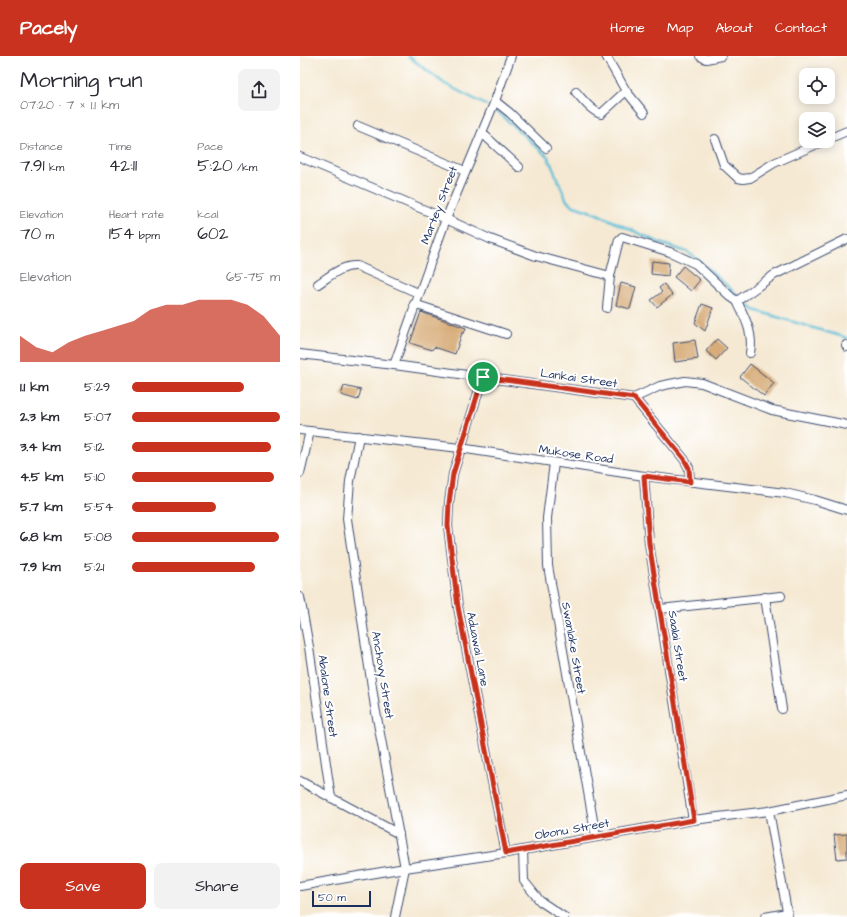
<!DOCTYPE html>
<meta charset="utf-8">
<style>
:root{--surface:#fff;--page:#f2f2f3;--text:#2b2b33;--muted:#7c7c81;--accent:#c8321e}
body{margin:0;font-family:"Architects Daughter",sans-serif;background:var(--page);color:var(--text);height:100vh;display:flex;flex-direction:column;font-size:15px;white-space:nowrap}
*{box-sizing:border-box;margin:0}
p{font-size:13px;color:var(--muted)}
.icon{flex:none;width:22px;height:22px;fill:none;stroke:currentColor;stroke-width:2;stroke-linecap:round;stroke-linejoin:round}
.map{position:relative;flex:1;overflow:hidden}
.side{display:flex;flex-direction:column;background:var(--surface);width:300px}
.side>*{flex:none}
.controls{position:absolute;left:499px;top:12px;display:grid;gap:8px}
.controls a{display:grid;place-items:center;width:36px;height:36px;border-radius:8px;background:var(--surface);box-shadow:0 2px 10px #0003;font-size:20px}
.scale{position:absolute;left:12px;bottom:10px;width:59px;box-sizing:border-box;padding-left:4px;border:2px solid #1b2f5e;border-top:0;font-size:11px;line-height:14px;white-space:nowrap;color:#1b2f5e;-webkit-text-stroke:3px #fff;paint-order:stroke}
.pin{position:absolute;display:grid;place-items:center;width:34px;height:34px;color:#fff;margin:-17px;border:2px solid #fff;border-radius:50%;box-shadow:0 1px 4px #0007}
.round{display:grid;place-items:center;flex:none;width:42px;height:42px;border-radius:8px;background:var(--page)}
.head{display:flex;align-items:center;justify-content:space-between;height:68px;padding:0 20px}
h1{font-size:22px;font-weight:600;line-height:30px}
.figures{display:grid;grid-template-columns:repeat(3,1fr);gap:6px;height:68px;padding:4px 20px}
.figures div{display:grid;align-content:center}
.figures b{font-size:17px;font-weight:600}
.figures small{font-size:11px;font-weight:400}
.figures p{font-size:11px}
.chart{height:112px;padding:8px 20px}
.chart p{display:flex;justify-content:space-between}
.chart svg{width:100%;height:72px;margin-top:4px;fill:var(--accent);opacity:.7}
.primary-button{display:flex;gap:8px;margin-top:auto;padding:8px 20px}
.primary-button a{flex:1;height:46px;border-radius:8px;background:var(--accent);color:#fff;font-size:16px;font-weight:600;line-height:46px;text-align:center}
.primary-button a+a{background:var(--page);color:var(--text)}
ul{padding:0 20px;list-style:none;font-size:13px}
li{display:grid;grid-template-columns:64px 48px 1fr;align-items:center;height:30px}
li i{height:10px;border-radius:5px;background:var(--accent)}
header{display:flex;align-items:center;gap:24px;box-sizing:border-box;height:56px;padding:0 20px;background:var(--accent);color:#fff}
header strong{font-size:19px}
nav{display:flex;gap:22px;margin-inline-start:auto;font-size:14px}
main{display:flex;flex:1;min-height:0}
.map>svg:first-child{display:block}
</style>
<header>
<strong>Pacely</strong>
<nav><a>Home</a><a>Map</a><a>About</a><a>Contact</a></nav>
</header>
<main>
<section class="side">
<div class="head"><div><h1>Morning run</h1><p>07:20 · 7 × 1.1 km</p></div><a class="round"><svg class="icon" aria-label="share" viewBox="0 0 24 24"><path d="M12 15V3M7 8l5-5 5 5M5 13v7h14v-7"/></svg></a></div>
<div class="figures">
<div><p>Distance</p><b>7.91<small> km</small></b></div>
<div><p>Time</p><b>42:11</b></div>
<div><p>Pace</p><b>5:20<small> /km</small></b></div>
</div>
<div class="figures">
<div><p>Elevation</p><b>70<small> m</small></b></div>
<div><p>Heart rate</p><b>154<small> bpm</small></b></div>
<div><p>kcal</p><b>602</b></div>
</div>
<div class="chart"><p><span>Elevation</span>65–75 m</p>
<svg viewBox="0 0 160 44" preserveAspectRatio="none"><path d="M0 44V28L10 35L20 38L30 32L40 28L50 25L60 22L70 19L80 12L90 9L100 9L110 6L120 6L130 6L140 9L150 16L160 28V44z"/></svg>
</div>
<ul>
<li><b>1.1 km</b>5:29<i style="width:76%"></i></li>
<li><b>2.3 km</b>5:07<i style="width:100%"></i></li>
<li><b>3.4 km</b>5:12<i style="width:94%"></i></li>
<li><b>4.5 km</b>5:10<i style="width:96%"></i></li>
<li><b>5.7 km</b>5:54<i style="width:57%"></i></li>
<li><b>6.8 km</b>5:08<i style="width:99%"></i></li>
<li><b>7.9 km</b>5:21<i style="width:83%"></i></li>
</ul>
<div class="primary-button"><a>Save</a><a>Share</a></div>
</section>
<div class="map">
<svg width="547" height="861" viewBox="0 0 547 861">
<rect width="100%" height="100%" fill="#fff"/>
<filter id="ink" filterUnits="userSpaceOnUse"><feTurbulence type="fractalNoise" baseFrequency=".025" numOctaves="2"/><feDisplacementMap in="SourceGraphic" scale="8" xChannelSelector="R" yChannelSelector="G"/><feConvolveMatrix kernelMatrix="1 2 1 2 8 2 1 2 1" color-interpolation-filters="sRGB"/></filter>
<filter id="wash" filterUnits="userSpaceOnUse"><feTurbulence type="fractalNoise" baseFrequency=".012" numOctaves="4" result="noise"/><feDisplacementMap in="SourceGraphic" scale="16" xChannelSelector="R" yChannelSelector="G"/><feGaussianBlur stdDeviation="0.9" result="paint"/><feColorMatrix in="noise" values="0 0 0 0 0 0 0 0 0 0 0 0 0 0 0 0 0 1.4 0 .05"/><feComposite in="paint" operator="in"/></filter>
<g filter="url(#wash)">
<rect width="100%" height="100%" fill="#f5e9d3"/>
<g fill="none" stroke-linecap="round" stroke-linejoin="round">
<!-- stream -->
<g stroke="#59bdd7" stroke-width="2.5">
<path d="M108,0L145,28L186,49"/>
<path d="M197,55L248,101L267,145L274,150L295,157L360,187L387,196L396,202L454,254L547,282"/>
</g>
</g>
<g id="blocks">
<!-- building -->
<g fill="#d7ac78">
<path d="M352,205L369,207L368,220L351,218Z"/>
<path d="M383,210L400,224L391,235L374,221Z"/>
<path d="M321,227L336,231L330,253L316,249Z"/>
<path d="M364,228L372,239L357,251L351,244L362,236L359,232Z"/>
<path d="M402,248L413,252L405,275L395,267Z"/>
<path d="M121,256L166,272L164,277H162L155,298L134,291L132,294L110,287Z"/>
<path d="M417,283L427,292L416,304L406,295Z"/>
<path d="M395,284L398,303L375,306L373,287Z"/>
<path d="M450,308L474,327L464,340L440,321Z"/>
<path d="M44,330L61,334L58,344L41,339Z"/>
<path d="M547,778V802L537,803L534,779Z"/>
</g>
</g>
</g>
<g filter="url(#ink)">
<use href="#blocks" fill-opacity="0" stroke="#3c4b70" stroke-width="1"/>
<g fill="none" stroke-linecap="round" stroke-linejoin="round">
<defs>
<g id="minor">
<path d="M306,0L326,35L344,57"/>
<path d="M400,0L406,3L421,0"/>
<path d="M276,36C283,44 291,55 301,58L326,35"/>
<path d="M195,45L210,57L246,92"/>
<path d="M58,70L165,115"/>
<path d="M182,77L219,111"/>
<path d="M415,83L424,109L438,122L443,123L450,122L474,107L524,85"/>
<path d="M528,83L547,75"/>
<path d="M0,101L146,163L190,183L236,200L310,220"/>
<path d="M18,228C30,220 42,209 57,210L118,237"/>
<path d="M437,245C445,262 454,278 450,297"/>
<path d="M114,248L206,278"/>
<path d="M307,252L310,220L319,184L322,181L370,196L396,208L431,241L437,245L474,219L547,183"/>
<path d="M546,289L547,291"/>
<path d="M0,298L94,309L334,342L360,330L385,325L402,327L472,354L547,369"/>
<path d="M94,309L146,163L195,45L211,0"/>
<path d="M183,321L153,418L149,447L148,470L158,551L206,797"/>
<path d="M334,342L384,403L389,412L390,426"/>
<path d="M0,374L160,392L344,420L485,437L515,444L547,454"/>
<path d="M59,380L50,425L47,463L75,651L105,812L95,861"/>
<path d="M254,407L247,462L248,510L296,781"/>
<path d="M0,417L10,375"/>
<path d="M344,420L349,487L393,764"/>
<path d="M0,541L9,591L31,742"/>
<path d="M465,541L482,653"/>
<path d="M360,553L481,540"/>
<path d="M0,725L99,778"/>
<path d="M469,755L488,861"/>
<path d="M223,794L224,825L240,845L264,861"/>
<path d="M0,830L105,812L206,797L393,764L469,755L547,739"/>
<path d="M465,861L487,857"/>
</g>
</defs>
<!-- minor casing -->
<use href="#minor" stroke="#3c4b70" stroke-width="10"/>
<!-- minor -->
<use href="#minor" stroke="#fff" stroke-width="8"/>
</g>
</g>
<g fill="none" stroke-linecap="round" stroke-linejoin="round" filter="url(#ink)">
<defs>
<path id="route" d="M183,321L334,342L384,403L389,412L390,426L344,420L349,487L394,764L206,797L158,551L148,470L149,447L153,418Z"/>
</defs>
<!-- route casing -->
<use href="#route" stroke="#fff" stroke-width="8"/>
<!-- route -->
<use href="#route" stroke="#c8321e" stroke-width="5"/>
</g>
<g text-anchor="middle" stroke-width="4" stroke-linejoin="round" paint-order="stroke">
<!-- street labels -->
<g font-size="12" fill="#1b2f5e" stroke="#fff">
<text transform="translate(139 149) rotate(-69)" y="4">Martey Street</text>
<text transform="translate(279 322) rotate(8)" y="4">Lankai Street</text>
<text transform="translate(276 398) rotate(8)" y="4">Mukose Road</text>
<text transform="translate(378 590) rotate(81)" y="4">Saalai Street</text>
<text transform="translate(274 592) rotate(80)" y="4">Swanlake Street</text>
<text transform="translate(178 593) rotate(79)" y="4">Aduawai Lane</text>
<text transform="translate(83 619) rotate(81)" y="4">Anchovy Street</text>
<text transform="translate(28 640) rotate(82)" y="4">Abalone Street</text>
<text transform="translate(272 773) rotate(-10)" y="4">Obonu Street</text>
</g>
</g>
</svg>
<div class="controls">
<a><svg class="icon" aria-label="locate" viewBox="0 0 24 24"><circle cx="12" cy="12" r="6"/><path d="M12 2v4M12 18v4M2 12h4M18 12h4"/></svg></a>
<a><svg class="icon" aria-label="layers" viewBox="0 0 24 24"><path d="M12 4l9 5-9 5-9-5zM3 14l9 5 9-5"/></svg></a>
</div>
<div class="scale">50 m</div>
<div class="pin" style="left:183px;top:321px;background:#1e9e55"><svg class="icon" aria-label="arrive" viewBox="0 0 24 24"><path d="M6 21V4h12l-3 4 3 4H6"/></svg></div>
</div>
</main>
